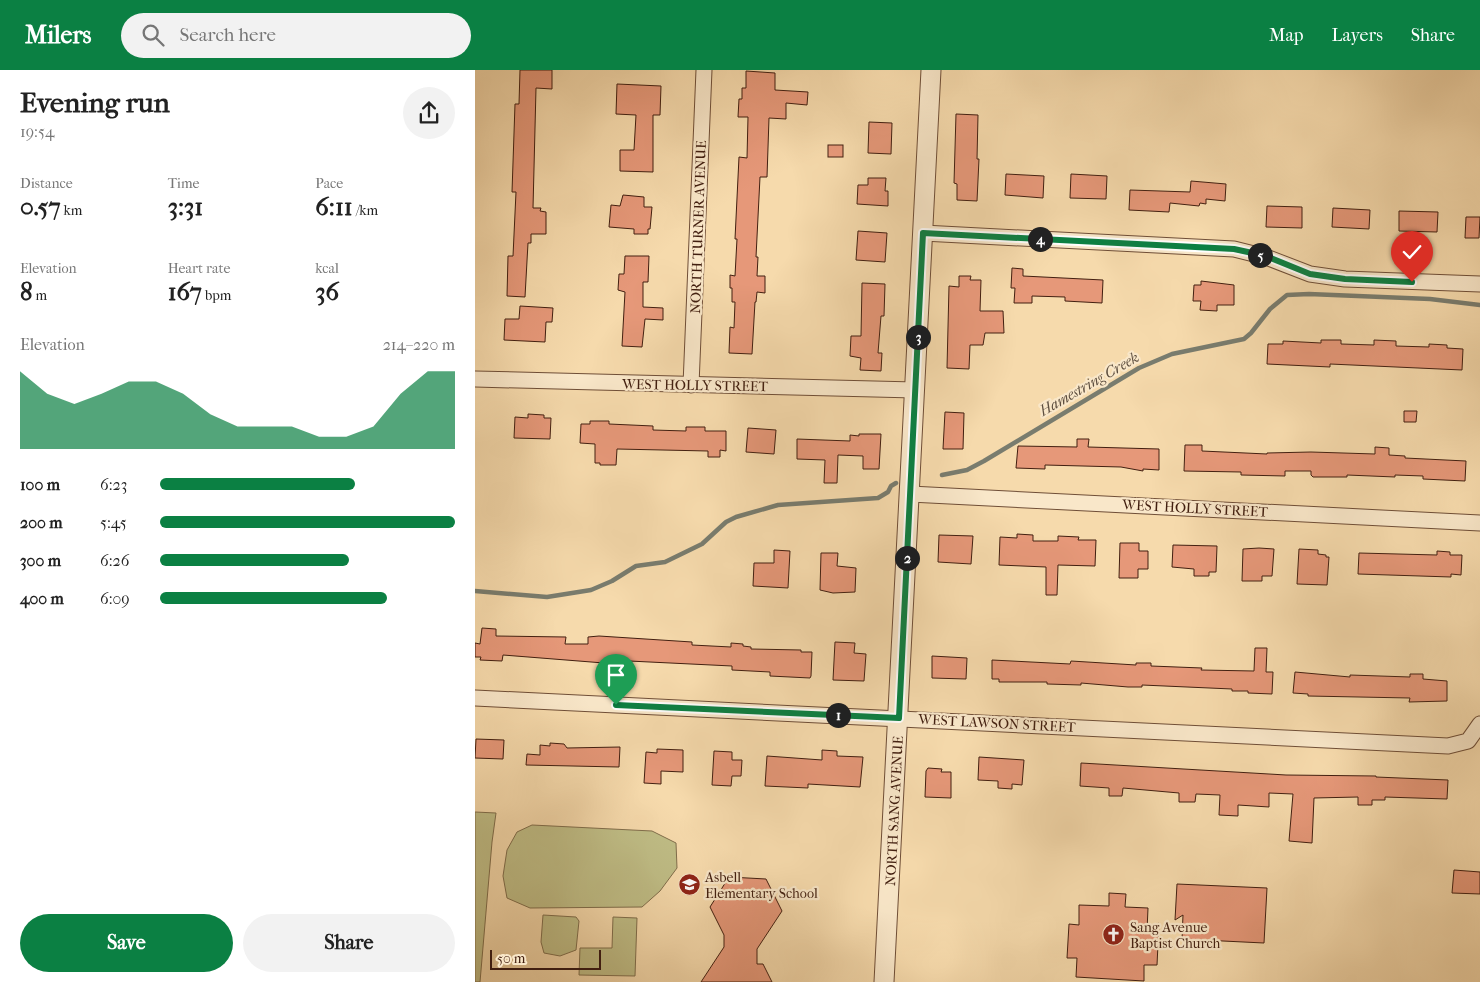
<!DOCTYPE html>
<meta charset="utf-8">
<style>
:root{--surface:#fff;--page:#f2f2f2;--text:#222;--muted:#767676;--accent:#0b8043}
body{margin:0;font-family:"IM FELL French Canon",serif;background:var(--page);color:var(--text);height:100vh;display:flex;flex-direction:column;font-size:19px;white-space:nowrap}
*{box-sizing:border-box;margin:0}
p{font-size:16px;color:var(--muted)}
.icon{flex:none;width:28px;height:28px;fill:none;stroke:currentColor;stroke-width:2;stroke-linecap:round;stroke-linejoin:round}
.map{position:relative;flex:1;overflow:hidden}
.panel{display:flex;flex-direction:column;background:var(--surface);width:475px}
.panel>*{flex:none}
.scale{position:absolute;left:15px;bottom:12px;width:111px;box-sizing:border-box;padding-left:5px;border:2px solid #421f10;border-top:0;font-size:14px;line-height:18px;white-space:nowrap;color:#421f10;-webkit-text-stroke:4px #f9e7c9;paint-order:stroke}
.pin{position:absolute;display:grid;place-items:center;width:42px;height:42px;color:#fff;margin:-51px -21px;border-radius:50% 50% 50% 0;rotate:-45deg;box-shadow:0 0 5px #0007}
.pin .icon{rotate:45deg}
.km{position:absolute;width:25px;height:25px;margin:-12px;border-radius:50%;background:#222;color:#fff;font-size:14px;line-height:25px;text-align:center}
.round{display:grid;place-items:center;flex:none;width:52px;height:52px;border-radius:26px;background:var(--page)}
.headline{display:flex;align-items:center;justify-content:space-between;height:85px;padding:0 20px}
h1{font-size:28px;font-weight:700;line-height:38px}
.figures{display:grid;grid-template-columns:repeat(3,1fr);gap:8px;height:85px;padding:5px 20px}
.figures div{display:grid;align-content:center}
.figures b{font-size:25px;font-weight:700}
.figures small{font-size:14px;font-weight:400}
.figures p{font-size:14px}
.chart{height:140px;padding:10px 20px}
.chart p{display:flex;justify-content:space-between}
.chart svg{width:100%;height:90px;margin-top:5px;fill:var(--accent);opacity:.7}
.button{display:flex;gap:10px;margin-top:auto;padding:10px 20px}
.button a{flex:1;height:58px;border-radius:30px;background:var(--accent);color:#fff;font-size:20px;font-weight:700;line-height:58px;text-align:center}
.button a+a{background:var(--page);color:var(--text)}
ul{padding:0 20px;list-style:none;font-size:16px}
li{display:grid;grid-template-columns:80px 60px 1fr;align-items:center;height:38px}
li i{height:12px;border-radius:6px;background:var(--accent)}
header{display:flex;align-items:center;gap:30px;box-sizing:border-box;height:70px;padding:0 25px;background:var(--accent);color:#fff}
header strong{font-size:24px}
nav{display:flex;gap:28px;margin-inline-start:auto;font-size:18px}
.search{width:350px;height:45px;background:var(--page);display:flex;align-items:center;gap:12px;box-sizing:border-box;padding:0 18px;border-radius:28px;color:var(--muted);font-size:19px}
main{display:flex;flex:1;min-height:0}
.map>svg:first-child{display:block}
</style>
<header>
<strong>Milers</strong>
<div class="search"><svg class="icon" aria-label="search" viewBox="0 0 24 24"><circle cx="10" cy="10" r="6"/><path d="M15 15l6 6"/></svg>Search here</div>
<nav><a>Map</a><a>Layers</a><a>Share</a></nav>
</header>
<main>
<section class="panel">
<div class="headline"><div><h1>Evening run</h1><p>19:54</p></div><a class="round"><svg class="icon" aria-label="share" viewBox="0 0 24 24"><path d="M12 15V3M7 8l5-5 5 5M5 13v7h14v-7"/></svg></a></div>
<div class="figures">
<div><p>Distance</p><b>0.57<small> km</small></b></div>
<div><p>Time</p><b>3:31</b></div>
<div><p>Pace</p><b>6:11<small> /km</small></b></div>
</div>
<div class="figures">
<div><p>Elevation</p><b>8<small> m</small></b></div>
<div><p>Heart rate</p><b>167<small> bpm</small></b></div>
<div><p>kcal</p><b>36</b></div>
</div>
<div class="chart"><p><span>Elevation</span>214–220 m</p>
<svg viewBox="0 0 160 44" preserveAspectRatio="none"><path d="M0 44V6L10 17L20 22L30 17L40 11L50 11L60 17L70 27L80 33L90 33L100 33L110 38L120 38L130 33L140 17L150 6L160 6V44z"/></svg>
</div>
<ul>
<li><b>100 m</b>6:23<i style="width:66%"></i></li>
<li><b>200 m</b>5:45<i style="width:100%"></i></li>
<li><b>300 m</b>6:26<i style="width:64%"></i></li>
<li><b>400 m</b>6:09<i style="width:77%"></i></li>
</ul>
<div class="button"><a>Save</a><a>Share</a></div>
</section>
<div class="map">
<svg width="1005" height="912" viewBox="0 0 1005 912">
<rect width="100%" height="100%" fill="#f6daac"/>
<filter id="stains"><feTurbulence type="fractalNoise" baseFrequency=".004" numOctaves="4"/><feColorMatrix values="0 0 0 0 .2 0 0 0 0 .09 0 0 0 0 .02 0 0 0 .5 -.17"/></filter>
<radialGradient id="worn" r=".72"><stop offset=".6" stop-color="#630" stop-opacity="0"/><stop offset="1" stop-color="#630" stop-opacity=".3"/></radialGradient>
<!-- green -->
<g fill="#c0be87" stroke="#816e4c">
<path d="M0,742L21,743L17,772L5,912H0Z"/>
<path d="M57,755L177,761L201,773L202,798L185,821L167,837L55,838L32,828L28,806L32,780L42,762Z"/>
<path d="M68,845L101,847L104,851L101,880L85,886L69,883L66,872Z"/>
<path d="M138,847L162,848L160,906L104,905L105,878H137Z"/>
</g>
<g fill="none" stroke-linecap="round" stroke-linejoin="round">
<!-- stream -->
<g stroke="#797c6e" stroke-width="4.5">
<path d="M467,405L492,400L509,391L664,298L697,284L769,269L776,263L795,239L812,225L834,224L955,229L1005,235"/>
<path d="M0,521L72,527L116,520L137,511L161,496L190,492L227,474L251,452L261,447L303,435L403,428L413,422L416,416L421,413"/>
</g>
</g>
<!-- building -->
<g fill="#e69879" stroke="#421f10">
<path d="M45,0H77V19L61,18L58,138H66L65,141L71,142V164H56V173H53L50,227L32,226L33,186H38L41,122H37L40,34H44Z"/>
<path d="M271,1L300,3V20L333,22L332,35L311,33V49L294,48L292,107H285L281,187H283L282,206H290V223L282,222L281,232H280L277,284L254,283L255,257L259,258L260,232H257V218H255V205L260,206L262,169H260L264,87L272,88L273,47H263L264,29H267V18H271Z"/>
<path d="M142,14L186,16L185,45H178V102L145,101V80H159L161,45L141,44Z"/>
<path d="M481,44L503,45L502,89H504L502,131L482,130V114L479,113Z"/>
<path d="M394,52L417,53L416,84L393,83Z"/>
<rect x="353" y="75" width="15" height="12"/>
<path d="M531,104L569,106L568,128L530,125Z"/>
<path d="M596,104L632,106L631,129L595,128Z"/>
<path d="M393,108H411L410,121H413V136L382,134L383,115H393Z"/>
<path d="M716,111L751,114L750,131L731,129V134L725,133L724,136L695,133L694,142L654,140L655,120L715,122Z"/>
<path d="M148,125L169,127V137H177L175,159H173V164H159V159L134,157L136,135L145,136Z"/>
<path d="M792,136L827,137V158L791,157Z"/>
<path d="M858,138L895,140L894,159L857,157Z"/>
<path d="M924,141L963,142L962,162L924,161Z"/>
<path d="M991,147H1005L1004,168H990Z"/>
<path d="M383,161L412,163L410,192L381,190Z"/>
<path d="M150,186H174L173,212H168V237L188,238V250L170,249L167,277L147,276L150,222L143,220L144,204H149Z"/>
<path d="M537,198L548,199V206L628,210L627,233L590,231V227L557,226V233H539L540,218H536Z"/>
<path d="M484,206H496L495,210H506L505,241H528L529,263H510L508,275H495L494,299L472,298L474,216L484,217Z"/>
<path d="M726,211L759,215V235H742V241L725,240L726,231H718L719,215H726Z"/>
<path d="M387,213L410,214L409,246H406L403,283H407L406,301L385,300L386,288L375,286L376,266H386Z"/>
<path d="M45,236L78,238L77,252H71L70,272L29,270L30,249H44Z"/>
<path d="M846,270H866V274L899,275V270L921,271V276L954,277V274L972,275V278L988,279L987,300L855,294V297L792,294L793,274H808V271L846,273Z"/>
<path d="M929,341H942L941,352H929Z"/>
<path d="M470,342L489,343L488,379H468Z"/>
<path d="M53,344L69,345V348H76L75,369L39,368L40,347L53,348Z"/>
<path d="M115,351H134V354L178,356V360L211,361V357H230V361H251V381L245,380V387H233V381L142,379L141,395H125V393H120V374L105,373L106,354H115Z"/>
<path d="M273,358L301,360L299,384L271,382Z"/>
<path d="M384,364H406L404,399H388V386L363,385L362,413H349L350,390L322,389V369L375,371V365L384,366Z"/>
<path d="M602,369H614L613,377L684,379V400L668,399V401L646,397L570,395V399L541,398L543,376L602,377Z"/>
<path d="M710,375H727V381L792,384V383L836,382L900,384V377L914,378V385L930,386V388L991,391L990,411L948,409V406L920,405V407L872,405V407H838L836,405V401H810V406L766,405V402L709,401Z"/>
<path d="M542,464L558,465V471H583V466L604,467L603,470H621L620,496L583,495L582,525H571V497L524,495L525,467L542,468Z"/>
<path d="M464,465L498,466L496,494L463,492Z"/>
<path d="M645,473H664V481H673V499H663V508H644Z"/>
<path d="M698,475L742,476L741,502H734V506H719V499L697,497Z"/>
<path d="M784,478L799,479L797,506H787V511H767L768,479Z"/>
<path d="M824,479L843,480V484L851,485V487H854L852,515L822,514Z"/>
<path d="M299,480L315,481L313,518L278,516L279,493H299Z"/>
<path d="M962,481L975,482V485H987L986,505L976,504V507L883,504L884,483L962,485Z"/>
<path d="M346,483H363L362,496L381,498L380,522L358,523L345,520Z"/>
<path d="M7,558L21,559V566L91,567L90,574H113V567L124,566L217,572V575L256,577V573L268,574V576L276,577V579L326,580V582H337L336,606L335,608L295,606V602L257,600V596L154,591V595L28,585L27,591L5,590L6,587H0V573L5,574Z"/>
<path d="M360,572L380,573L379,583L391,584L389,611L358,610Z"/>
<path d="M780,578H792L791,602H798L797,624L773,623V621H757V619L667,615V617H653L606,613V615L572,614V612H524V609H517V590L595,594L596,591L661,595V593H676V596L727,598L726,600L779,601Z"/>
<path d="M457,586L492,588L491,609L457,608Z"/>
<path d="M820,602L875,607V605L935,607V604H948V609L972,611V631L934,632L935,628L833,626V624L818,623Z"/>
<path d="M1,669L29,670L28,689L0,688Z"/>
<path d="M75,673L89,674L92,678L145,677L144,697L51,695L52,684L65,685V675L75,676Z"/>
<path d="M182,679L208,680V702L186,701V714L169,713L171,682L182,683Z"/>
<path d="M347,680L362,681V686L388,687L385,717L333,714V718L290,716L292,686L347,690Z"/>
<path d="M239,681L257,682V690H267L266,706H257L256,716L237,715Z"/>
<path d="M504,687L549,690L547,715L537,714V719L523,718V711L503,710Z"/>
<path d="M606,693L811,705L901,706V707L973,710L972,729L910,727V730H897V735H883V727L839,728L837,773L814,771L818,724L794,723V737L763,735V746L744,745L745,725L721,724L720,732H704V723L648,718L647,726H634V718L605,716Z"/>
<path d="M453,698L467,699L466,702H476V728L450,727L451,701Z"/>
<path d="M979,800L1005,802V824L977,823Z"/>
<path d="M254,807L291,809L307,841L282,879V894H288L297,912H226L249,877V865L235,837Z"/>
<path d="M702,814L792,818L789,873L707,869L708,845L700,850Z"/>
<path d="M634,823L651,824L650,837L673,838L672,861L684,853L682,895H669V911L601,907L602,888H592L594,854L604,855V835L634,836Z"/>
</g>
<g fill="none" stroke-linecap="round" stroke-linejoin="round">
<defs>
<g id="minor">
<path d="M448,163L759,179L791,187L835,204L870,209L1005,214"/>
<path d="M0,309L440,320"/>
<path d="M216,315L229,0"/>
<path d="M435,424L1005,453"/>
<path d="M0,628L973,676L993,671L1005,654"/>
</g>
<path id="tertiary" d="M409,912L456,0"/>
</defs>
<!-- minor casing -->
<use href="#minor" stroke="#6f4e37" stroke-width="17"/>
<!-- tertiary casing -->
<use href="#tertiary" stroke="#6f4e37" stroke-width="21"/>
<!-- minor -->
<use href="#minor" stroke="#f9e7c9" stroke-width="15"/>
<!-- tertiary -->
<use href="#tertiary" stroke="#f9e7c9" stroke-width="19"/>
</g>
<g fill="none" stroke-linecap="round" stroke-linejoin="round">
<defs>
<path id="route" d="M141,635L424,648L448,163L759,179L791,186L835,204L870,209L937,212"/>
</defs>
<!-- route casing -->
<use href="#route" stroke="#fff" stroke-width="10"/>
<!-- route -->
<use href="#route" stroke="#0b8043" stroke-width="6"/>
</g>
<!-- icons -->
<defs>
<symbol id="school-disc" viewBox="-11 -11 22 22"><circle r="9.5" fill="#8f2418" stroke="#f9e7c9"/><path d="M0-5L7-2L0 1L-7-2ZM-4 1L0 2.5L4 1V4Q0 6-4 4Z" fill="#fff"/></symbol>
<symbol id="church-disc" viewBox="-11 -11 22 22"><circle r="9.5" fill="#8f2418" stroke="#f9e7c9"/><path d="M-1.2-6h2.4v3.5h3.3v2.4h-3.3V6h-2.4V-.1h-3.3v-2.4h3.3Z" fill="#fff"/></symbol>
</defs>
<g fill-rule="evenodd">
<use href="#school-disc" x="202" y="802" width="25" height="25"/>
<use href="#church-disc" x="626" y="852" width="25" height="25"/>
</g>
<g text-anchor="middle" stroke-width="4.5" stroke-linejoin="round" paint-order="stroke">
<!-- street labels -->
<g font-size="14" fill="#421f10" stroke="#f9e7c9">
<text transform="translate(223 157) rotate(-88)" y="5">NORTH TURNER AVENUE</text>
<text transform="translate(220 315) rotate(1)" y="5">WEST HOLLY STREET</text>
<text transform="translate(720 438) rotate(3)" y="5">WEST HOLLY STREET</text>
<text transform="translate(522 653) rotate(3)" y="5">WEST LAWSON STREET</text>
<text transform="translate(419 741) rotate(-87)" y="5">NORTH SANG AVENUE</text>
</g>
<!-- poi labels -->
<g font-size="14" fill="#421f10" stroke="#f9e7c9" text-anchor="start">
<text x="230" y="812">Asbell<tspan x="230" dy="16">Elementary School</tspan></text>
<text x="655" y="862">Sang Avenue<tspan x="655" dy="16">Baptist Church</tspan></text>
</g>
<!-- water labels -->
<g font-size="15" font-style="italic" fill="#5d4e3f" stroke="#f9e7c9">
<text transform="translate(614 314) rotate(-30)" y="5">Hamestring Creek</text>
</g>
</g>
<rect width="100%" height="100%" filter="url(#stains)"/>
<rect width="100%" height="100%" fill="url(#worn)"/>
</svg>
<div class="scale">50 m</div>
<div class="pin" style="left:141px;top:635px;background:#1e9e55"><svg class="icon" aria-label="arrive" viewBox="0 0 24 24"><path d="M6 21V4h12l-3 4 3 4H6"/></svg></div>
<div class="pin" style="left:937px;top:212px;background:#d93025"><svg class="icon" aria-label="check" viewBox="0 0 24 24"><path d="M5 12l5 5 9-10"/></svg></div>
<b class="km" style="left:363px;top:645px">1</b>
<b class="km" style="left:432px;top:488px">2</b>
<b class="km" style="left:443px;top:267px">3</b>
<b class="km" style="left:565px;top:169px">4</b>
<b class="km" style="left:785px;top:185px">5</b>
</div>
</main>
